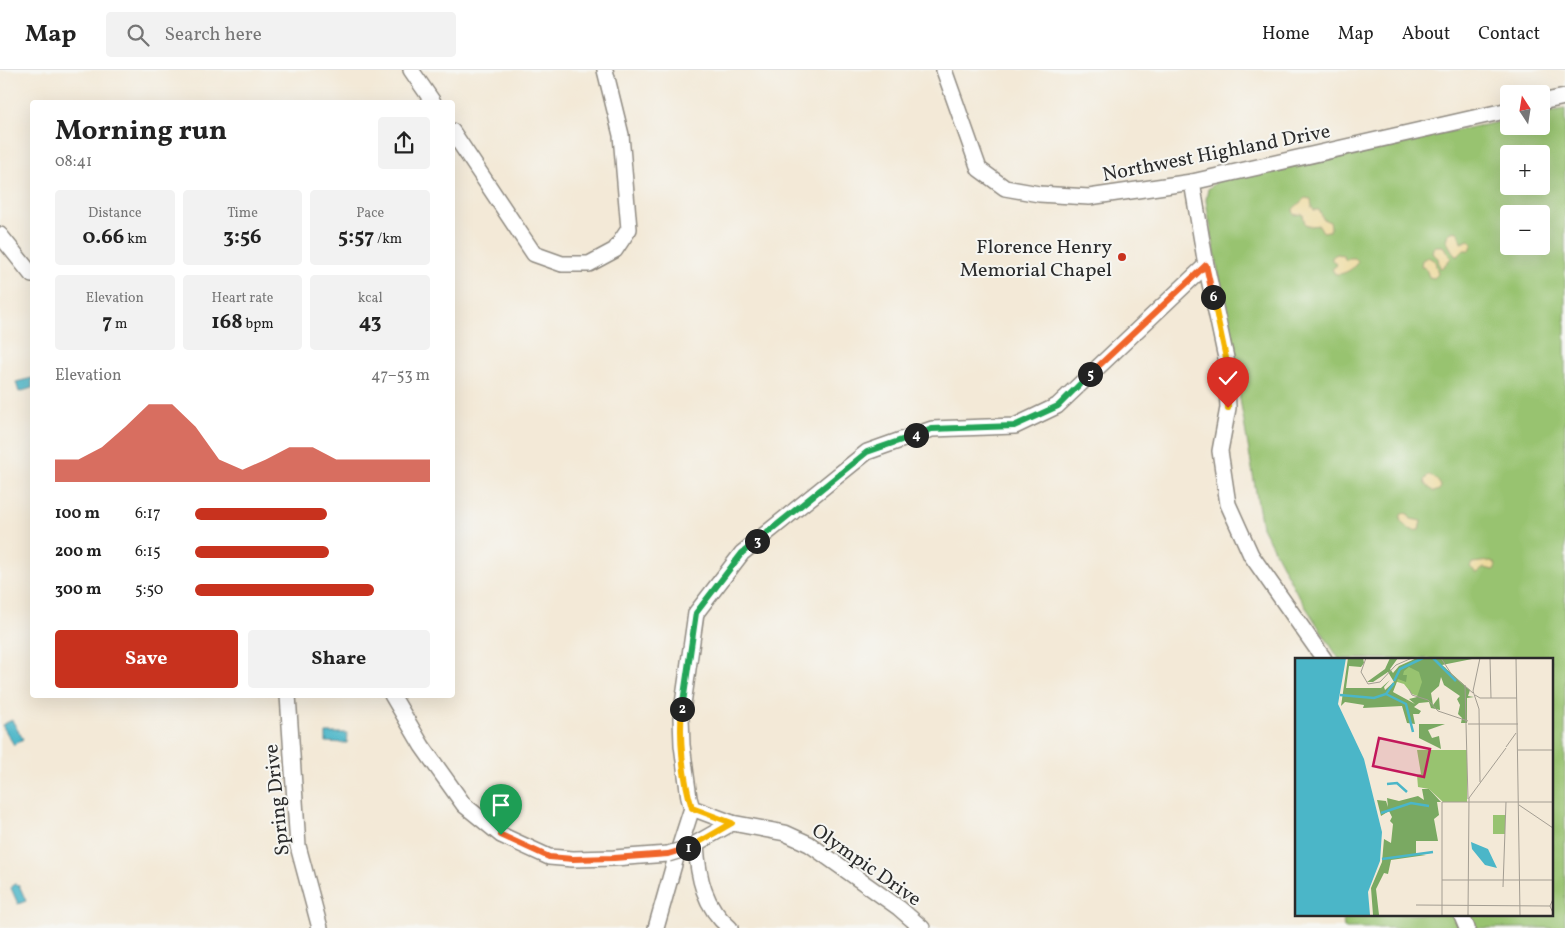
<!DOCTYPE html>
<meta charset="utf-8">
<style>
:root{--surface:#fff;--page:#f2f2f2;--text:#222;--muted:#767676;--line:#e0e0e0;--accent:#c8321e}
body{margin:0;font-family:Vollkorn,serif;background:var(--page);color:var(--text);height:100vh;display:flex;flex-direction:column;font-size:19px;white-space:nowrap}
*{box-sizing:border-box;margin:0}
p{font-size:16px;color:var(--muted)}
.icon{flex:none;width:28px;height:28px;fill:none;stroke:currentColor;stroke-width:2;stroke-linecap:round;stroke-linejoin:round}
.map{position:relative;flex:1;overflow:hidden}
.side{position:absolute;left:30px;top:30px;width:425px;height:598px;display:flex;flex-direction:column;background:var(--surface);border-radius:5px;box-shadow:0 5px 20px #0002}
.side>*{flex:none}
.needle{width:32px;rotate:348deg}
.tools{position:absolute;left:1500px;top:15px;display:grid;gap:10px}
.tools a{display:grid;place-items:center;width:50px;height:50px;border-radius:5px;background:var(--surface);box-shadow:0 5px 20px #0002;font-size:25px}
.pin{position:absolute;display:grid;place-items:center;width:42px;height:42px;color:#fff;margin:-51px -21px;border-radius:50% 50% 50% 0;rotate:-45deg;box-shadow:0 0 5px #0007}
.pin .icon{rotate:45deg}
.km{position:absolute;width:25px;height:25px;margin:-12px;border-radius:50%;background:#222;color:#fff;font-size:14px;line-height:25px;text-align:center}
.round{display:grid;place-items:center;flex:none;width:52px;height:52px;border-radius:5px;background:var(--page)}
.summary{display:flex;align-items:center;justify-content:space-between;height:85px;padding:0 25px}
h1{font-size:28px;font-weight:700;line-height:38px}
.metrics{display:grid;grid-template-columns:repeat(3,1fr);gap:8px;height:85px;padding:5px 25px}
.metrics div{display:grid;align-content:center;border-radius:5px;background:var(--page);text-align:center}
.metrics b{font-size:21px;font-weight:700}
.metrics small{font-size:14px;font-weight:400}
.metrics p{font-size:14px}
.chart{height:140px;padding:10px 25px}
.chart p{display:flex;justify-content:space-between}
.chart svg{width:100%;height:90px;margin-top:5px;fill:var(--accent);opacity:.7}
.cta{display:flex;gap:10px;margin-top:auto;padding:10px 25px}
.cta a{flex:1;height:58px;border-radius:5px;background:var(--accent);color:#fff;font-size:20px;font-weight:700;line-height:58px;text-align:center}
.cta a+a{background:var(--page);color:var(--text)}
ul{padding:0 25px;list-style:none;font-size:16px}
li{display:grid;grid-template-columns:80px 60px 1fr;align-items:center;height:38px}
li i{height:12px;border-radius:6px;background:var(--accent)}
header{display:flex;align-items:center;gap:30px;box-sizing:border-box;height:70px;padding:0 25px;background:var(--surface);border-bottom:1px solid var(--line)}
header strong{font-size:24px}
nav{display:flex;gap:28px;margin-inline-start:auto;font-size:18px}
.search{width:350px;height:45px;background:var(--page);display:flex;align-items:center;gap:12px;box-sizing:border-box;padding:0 18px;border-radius:5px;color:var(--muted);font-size:19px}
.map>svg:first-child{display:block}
</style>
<header>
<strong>Map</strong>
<div class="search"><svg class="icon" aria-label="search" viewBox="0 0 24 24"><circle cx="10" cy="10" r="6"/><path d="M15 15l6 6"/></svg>Search here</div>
<nav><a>Home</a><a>Map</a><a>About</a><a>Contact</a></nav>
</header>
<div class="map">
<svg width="1565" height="858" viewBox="0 0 1565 858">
<rect width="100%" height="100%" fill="#f6f6f2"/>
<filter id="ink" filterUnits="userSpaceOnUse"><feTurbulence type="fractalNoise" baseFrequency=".02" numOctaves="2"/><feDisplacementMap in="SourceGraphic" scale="10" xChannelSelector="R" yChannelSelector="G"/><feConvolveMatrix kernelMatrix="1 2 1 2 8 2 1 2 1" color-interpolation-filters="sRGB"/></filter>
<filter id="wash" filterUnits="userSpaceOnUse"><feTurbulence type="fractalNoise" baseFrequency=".0096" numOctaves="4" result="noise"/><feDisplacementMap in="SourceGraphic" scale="20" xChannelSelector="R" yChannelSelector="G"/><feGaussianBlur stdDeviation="1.12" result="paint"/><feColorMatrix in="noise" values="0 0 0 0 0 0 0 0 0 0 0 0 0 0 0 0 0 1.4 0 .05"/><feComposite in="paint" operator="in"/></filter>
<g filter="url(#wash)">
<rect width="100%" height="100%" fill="#f3e9d7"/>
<!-- green -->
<path fill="#98c370" stroke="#62774e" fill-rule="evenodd" d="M1565,39V858H1344L1343,849L1350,844H1551V589H1339L1298,525L1262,457L1208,143L1206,130L1208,119L1219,110L1233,104L1509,50V56H1541V43ZM1509,84H1541V116H1509ZM1509,144H1541V176H1509Z"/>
<!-- sand -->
<g fill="#eeda9e" stroke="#8c8264">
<path d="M1305,128L1311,129L1312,138L1314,140H1319L1323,149L1330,152L1331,158L1329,161L1323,162L1319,155L1310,156L1305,154L1303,144L1294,145L1293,139Z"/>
<path d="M1454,161L1459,163L1461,173L1469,170L1473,173L1470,180H1464L1458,186H1455L1446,170L1448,164Z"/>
<path d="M1436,176H1443L1451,188L1443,197L1440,198L1438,188L1432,183L1433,178Z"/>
<path d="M1337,184L1343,185L1346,191L1349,188H1355L1358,191C1354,199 1344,205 1335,204L1332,199L1337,195L1332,190V187Z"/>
<path d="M1428,187L1435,191L1438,204L1434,208L1429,207L1426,199L1421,196L1422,190Z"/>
<path d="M1429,405C1434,407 1439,411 1441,417L1439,420L1434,422L1425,414L1424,410Z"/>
<path d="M1404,443L1408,444L1411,449L1421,451L1419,460C1411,462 1403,456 1400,449L1401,445Z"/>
<path d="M1490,491L1494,492L1496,495L1494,500L1484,498L1477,503L1470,497L1472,493Z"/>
</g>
<!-- water -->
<g fill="#4bb6c8" stroke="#3b707a">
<path d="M32,308V318L19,322L16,312Z"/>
<path d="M12,650L23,669L14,675L2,655Z"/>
<path d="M326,663H347V673L326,672Z"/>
<path d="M14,814L19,815L26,831L18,834L11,818Z"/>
</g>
</g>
<g filter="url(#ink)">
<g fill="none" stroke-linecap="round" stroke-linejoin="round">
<defs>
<g id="street">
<path d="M411,0L433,32"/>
<path d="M944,0L979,99L1005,118L1039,124L1089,127L1192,112L1509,40"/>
<path d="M1541,32L1565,27"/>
<path d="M452,61L534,184L562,194H589L615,180L629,159L621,65L605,0"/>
<path d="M1192,112L1206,195L1226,288L1228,338L1220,381L1228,434L1251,485L1324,589"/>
<path d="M0,165L32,205"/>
<path d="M288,625L298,776L320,858"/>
<path d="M392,625L422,676L464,735L501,765L549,787L573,789L614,788L668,784"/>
<path d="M732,753L692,738L689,728L682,675L681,648L696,543L742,483L867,382L932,359L1015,356L1057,336L1206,195"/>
<path d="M696,774C698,807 704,837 730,858"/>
<path d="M688,778L732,753L785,763L809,774L899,838L922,858"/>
<path d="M1461,844L1467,858"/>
<path d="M656,858L675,791L692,738"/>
</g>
</defs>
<!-- street casing -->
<use href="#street" stroke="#8f8a81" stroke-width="18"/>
<!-- street -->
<use href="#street" stroke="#fff" stroke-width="15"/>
<defs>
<path id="street-bridge" d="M668,784L688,778"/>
</defs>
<!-- street-bridge casing -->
<use href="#street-bridge" stroke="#8f8a81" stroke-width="18" stroke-linecap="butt"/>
<!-- street-bridge -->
<use href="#street-bridge" stroke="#fff" stroke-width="15"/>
</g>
</g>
<g fill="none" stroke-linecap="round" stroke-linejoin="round" filter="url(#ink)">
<defs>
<path id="split-1" d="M501,765L549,787L573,789L614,788L668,784L688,778"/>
<path id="split-2" d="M682,639C679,669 683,709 692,738L732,753L696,774L688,778"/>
<path id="split-3" d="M682,639L696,543L742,483L757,471"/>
<path id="split-4" d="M757,471L867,382L916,365"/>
<path id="split-5" d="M916,365L932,359L1014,356L1058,336L1090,304"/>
<path id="split-6" d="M1090,304L1206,195L1213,227"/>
<path id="split-7" d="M1213,227L1226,288L1228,338"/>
</defs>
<!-- split-1 casing -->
<use href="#split-1" stroke="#fff" stroke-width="10"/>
<!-- split-2 casing -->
<use href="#split-2" stroke="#fff" stroke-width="10"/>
<!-- split-3 casing -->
<use href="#split-3" stroke="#fff" stroke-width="10"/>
<!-- split-4 casing -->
<use href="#split-4" stroke="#fff" stroke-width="10"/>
<!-- split-5 casing -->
<use href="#split-5" stroke="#fff" stroke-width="10"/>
<!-- split-6 casing -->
<use href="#split-6" stroke="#fff" stroke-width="10"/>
<!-- split-7 casing -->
<use href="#split-7" stroke="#fff" stroke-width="10"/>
<!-- split-1 -->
<use href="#split-1" stroke="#f0652b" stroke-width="6"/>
<!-- split-2 -->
<use href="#split-2" stroke="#f5b400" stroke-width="6"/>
<!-- split-3 -->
<use href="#split-3" stroke="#22a559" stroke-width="6"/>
<!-- split-4 -->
<use href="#split-4" stroke="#22a559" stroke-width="6"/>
<!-- split-5 -->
<use href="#split-5" stroke="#22a559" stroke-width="6"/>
<!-- split-6 -->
<use href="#split-6" stroke="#f0652b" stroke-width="6"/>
<!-- split-7 -->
<use href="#split-7" stroke="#f5b400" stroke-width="6"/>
</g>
<!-- markers -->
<circle fill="#c8321e" stroke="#f6f6f2" stroke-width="2" cx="1122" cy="187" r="5"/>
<g text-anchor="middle" stroke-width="4" stroke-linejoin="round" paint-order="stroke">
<!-- street labels -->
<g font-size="20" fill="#2b2b2b" stroke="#f6f6f2">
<text transform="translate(1216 82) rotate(-11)" y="7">Northwest Highland Drive</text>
<text transform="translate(276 730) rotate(-96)" y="7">Spring Drive</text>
<text transform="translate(867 794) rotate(35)" y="7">Olympic Drive</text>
</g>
<!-- poi labels -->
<g font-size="20" fill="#2b2b2b" stroke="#f6f6f2" text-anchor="end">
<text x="1112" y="183">Florence Henry<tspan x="1112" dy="23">Memorial Chapel</tspan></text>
</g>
</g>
<!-- overview -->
<g transform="translate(1295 588)">
<rect width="258" height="258" fill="#f3e9d7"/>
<path d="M122,0L151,10L135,14L134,42L117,36L109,26L99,23L106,9ZM122,92H172V144H148L134,131L123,129L122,117L126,116ZM198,157H210V176H198Z" fill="#98c370"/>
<path d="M53,0H68L69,5L66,9L54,8L51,30H86L95,22L89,29L90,32L99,24L93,14L78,24H72L90,11L95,0H103L95,11L98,15L104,8L122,0H182L147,7L175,32L173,38L179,39L172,40V65H166L167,60L163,56L165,47L162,41L165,38L149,27L146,19L144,28L136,35L138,47L144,39L145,52L136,50L134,44L124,45L119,49L126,53L124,56H118L120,66L112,65L107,48L68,50L69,47L50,44L46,48ZM114,9L124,14L127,24L122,39L114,41L120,46L98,34L103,21L111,24L112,17H108L109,13ZM124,66H150L133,72L137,80L144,78L146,91L124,80ZM127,131H134L146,144H142L144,157L139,161L143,183H121V196L131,197L96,202L93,216L89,215L81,231L84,257H78L76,230L87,204L89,181L96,185L98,166L95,163L97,159L94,153L86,158L82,142L91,143L93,149L92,140L104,143L123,138L129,142Z" fill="#7aa962" fill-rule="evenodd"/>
<path d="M0,0H51L43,46L69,101L87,174L85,203L73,234L75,257H0ZM176,184L193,191L202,210L190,207L177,191Z" fill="#4bb6c8"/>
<path fill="none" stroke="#4bb6c8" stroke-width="2.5" d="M138,0L161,23M99,23L105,11L128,0M91,36L111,46L118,74M45,37L79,40L91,36L99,25M92,126L102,125L112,134M86,155L116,145L134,148M87,201L138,194"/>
<path fill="none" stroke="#a39d92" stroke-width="1" d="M71,0L66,14L73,26L85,24L101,7L117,0M146,0L157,17L178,35M185,0L178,33L184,51L185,124M195,0L196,40M221,0L225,257M170,27L173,141M114,31L117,37L133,42L143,53L173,63M180,37L185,40H222M173,66H223M211,89L221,75M223,92H258M173,144H258M224,147L258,170M147,222H173M173,222H258M208,229L211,144M258,241L255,248L258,255M121,247L255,248M147,257V144H173M173,257L174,140L211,90"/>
<path fill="#c2185b" fill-opacity="0.15" stroke="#c2185b" stroke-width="2.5" d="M84,80L135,91L129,119L78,108Z"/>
<rect width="258" height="258" fill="none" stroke="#2b2b2b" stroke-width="2.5"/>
</g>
</svg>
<div class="tools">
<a><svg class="needle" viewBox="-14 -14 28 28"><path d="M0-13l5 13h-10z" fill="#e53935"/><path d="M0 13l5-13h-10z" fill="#767676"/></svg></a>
<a>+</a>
<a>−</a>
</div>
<div class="pin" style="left:501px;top:765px;background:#1e9e55"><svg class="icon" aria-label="arrive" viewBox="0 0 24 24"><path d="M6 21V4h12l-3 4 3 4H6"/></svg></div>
<div class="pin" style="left:1228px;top:338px;background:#d93025"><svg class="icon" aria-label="check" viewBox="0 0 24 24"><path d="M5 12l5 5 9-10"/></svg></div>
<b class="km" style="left:688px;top:778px">1</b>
<b class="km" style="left:682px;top:639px">2</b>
<b class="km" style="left:757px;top:471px">3</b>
<b class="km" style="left:916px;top:365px">4</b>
<b class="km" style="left:1090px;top:304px">5</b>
<b class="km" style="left:1213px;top:227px">6</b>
<section class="side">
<div class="summary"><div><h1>Morning run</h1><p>08:41</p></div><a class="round"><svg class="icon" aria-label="share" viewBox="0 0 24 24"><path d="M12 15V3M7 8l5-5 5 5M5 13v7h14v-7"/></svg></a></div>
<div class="metrics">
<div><p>Distance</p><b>0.66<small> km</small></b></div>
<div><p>Time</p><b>3:56</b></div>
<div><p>Pace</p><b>5:57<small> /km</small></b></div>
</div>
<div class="metrics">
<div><p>Elevation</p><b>7<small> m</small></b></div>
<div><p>Heart rate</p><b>168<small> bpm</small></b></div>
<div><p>kcal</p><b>43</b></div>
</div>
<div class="chart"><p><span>Elevation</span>47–53 m</p>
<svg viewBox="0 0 160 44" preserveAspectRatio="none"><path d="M0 44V33L10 33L20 27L30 17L40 6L50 6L60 17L70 33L80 38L90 33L100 27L110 27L120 33L130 33L140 33L150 33L160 33V44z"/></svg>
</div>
<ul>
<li><b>100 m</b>6:17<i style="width:56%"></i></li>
<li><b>200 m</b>6:15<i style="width:57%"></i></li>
<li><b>300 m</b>5:50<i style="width:76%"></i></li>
</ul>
<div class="cta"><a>Save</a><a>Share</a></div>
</section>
</div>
